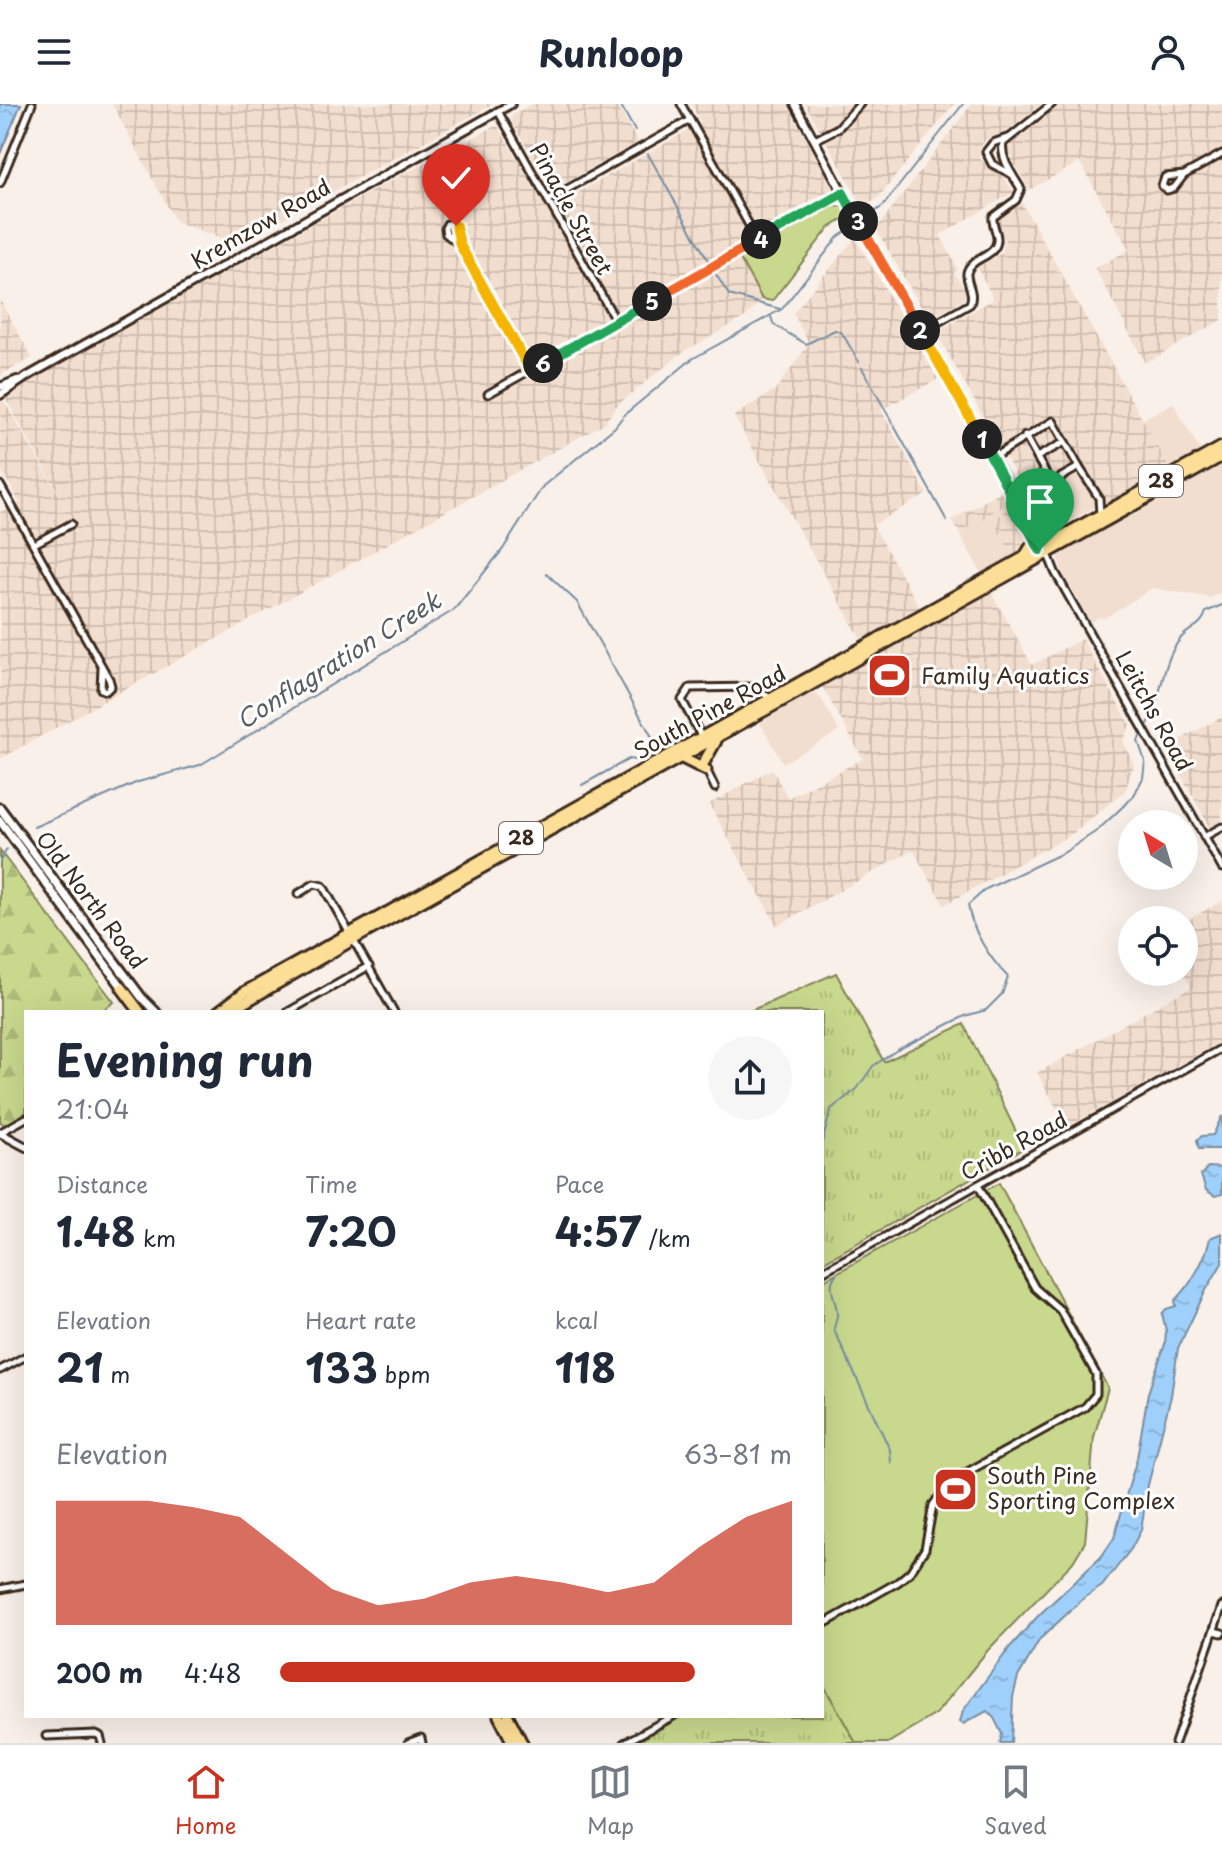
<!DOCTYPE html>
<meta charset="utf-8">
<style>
:root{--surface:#fff;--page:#f6f6f7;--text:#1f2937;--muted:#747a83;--line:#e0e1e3;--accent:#c8321e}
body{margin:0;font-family:"Playpen Sans",sans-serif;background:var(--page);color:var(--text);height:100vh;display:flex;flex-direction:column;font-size:30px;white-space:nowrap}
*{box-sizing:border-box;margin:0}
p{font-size:26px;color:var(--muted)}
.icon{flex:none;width:44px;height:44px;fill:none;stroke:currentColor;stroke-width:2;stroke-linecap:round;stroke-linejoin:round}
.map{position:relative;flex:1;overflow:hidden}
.sheet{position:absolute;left:24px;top:906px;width:800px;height:708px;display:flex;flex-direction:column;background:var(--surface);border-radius:0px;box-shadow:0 8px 32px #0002}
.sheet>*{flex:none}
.needle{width:52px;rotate:322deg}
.buttons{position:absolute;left:1118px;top:706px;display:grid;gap:16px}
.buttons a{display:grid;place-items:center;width:80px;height:80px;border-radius:50%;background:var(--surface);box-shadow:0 8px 32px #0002;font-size:40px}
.pin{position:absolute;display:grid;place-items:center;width:68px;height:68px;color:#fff;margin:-82px -34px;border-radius:50% 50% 50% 0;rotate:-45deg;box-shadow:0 0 8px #0007}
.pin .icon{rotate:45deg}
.km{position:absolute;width:40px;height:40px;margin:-20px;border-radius:50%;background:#222;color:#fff;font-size:22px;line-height:40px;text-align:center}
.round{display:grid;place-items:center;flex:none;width:84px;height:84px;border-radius:42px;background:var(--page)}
.headline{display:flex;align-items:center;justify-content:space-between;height:136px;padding:0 32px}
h1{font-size:44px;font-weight:700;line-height:60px}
.stats{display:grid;grid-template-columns:repeat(3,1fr);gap:12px;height:136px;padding:8px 32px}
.stats div{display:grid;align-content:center}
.stats b{font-size:40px;font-weight:700}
.stats small{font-size:22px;font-weight:400}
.stats p{font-size:22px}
.chart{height:224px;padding:16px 32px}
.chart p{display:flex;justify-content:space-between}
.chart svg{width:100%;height:144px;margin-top:8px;fill:var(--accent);opacity:.7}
ul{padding:0 32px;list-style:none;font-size:26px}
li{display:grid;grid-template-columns:128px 96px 1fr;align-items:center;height:60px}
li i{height:20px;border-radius:10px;background:var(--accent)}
header{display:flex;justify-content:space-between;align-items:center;height:104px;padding:0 32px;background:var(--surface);font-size:36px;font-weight:700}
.tabs{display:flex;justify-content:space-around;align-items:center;height:112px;border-top:2px solid var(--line);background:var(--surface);font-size:22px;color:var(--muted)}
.tabs a{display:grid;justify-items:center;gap:4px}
.tabs .active{color:var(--accent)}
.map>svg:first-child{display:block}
</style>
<header><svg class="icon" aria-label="menu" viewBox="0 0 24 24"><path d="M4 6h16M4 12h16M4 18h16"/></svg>Runloop<svg class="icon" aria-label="person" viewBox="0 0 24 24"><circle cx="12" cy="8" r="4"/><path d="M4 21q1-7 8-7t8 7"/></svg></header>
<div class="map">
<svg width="1222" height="1639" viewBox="0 0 1222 1639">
<defs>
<pattern id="industrial-grid" width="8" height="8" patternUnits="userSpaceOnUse" patternTransform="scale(2)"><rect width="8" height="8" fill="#f2decf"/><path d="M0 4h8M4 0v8" fill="none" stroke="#d0bfb1"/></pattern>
<pattern id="grass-tufts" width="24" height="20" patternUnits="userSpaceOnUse" patternTransform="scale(2)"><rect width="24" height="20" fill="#c8d98d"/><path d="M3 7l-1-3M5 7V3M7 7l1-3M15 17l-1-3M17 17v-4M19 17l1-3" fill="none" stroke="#adba79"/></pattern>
<pattern id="forest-firs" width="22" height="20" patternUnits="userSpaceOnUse" patternTransform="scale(2)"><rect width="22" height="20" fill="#c8d98d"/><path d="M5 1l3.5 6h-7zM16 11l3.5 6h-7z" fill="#adba79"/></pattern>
<pattern id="water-ripples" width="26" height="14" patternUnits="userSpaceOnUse" patternTransform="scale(2)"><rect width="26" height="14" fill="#9fd0fb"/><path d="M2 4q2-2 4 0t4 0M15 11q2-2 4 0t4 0" fill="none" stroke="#8ab3d7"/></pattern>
</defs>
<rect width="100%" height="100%" fill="#f9f0e9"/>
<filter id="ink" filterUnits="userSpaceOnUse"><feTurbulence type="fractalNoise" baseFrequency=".0125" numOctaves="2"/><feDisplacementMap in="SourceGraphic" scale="16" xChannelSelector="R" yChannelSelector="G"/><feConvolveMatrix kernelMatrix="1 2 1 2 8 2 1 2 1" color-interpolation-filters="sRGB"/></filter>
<g filter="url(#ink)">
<!-- built -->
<g fill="#f2decf">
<path d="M1173,299L1201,348L1170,365L1142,316Z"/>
<path d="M1222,358V488L1210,494L1153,484L1103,515L1101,512L1091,518L1062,467L1058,452Z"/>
<path d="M1088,365L1105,397L1054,427L1042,418L1029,395Z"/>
<path d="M1009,398L1011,403L994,417L1013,452L982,470L959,429Z"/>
<path d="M813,587L823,597L839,627L783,659L760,619Z"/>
</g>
<!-- industrial -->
<g fill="url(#industrial-grid)">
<path d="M112,0H493L237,140L176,118Z"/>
<path d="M532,0H616L638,38L554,85L550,84L511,16L512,11Z"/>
<path d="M691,0H787L833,84L483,286L489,296L740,155L762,195L747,212L683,248L616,302L605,319L0,655V408L20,399L0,364V299L4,297L73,415L4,292L372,87L497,21L548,106L701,19Z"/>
<path d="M805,0H954L877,95L863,102Z"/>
<path d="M972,0H1042L1009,26L985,36L980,44L979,54L1003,73L1014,88L940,131L958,166L954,168L967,189L963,196L935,212L927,213L876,125Z"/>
<path d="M1061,0H1222V216L1145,259L1095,164L1129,146L1080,58L1029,86L1010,51L1008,44L1011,39Z"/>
<path d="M1022,99L1170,365L1107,401L1087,366L1029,395L936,228L994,195L977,164L1002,149L1005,136L996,117L998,113Z"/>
<path d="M855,134L938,275L881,306L927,390L873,421L920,504L862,537L734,312L776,285L809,240L793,209Z"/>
<path d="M0,196L32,254L0,271Z"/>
<path d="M1002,387L1009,398L959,429L952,416Z"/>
<path d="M1011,403L1028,433L1026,443L1013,452L993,417Z"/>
<path d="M991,488L1032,561L1082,535L1130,620L1123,637L1134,661L1125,687L1072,730L944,801L913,746L777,822L709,700L772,665L788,694L863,655L822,582Z"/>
<path d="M1222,613V716L1210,724L1166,643Z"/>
<path d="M1222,797V937L1067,1023L1037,969L1191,883L1183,868L1184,818Z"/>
</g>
<!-- grass -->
<g fill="url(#grass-tufts)" stroke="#828256" stroke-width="2">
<path d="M836,869L884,958L964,920L1024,1044L822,1159V908H748Z"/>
<path d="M822,1578L856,1639H636L683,1612H822Z"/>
</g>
<!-- forest -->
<path fill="url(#forest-firs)" stroke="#828256" stroke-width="2" d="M0,747L114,898L100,908H26V1011L5,1022L0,1017Z"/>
<!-- garden -->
<g fill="#c8d98d" stroke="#828256" stroke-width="2">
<path d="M834,101L843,103L849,112L829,124L772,197L762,195L740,155Z"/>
<path d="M999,1079L1108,1284L1094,1333L1085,1438L1073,1458L988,1546L936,1610L888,1639H856L822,1578V1177Z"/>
</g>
<!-- water -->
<g fill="url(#water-ripples)" stroke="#778ea3" stroke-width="2">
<path d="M0,0H21L0,50Z"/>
<path d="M1222,1012V1045H1199L1197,1036L1202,1032L1213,1031Z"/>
<path d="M1208,1063L1222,1064V1090L1215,1092L1206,1086L1201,1071Z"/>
<path d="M1222,1129V1159L1205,1188L1178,1244L1171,1292L1148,1381L1141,1426L1131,1445L1102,1482L1084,1494L1040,1535L1018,1573L1013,1593L1011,1639H1000L1002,1630L994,1614L987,1607L963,1620L960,1618L963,1607L1010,1543L1039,1511L1101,1453L1114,1434L1137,1354L1148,1289L1165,1240L1166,1226L1162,1210L1166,1205L1176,1202L1175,1196C1189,1185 1207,1152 1210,1134Z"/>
</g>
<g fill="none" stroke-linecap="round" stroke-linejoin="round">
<!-- stream -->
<g stroke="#778ea3" stroke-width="2">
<path d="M620,0L635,27"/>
<path d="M648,50L709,158"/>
<path d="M862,117L883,102L963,0"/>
<path d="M715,169L729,191L780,205"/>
<path d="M771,213L774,221L806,240L835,226L842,229L859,258"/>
<path d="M862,264L947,417"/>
<path d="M546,469L577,498L657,642L656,648L640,657L629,655L582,681"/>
<path d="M1147,622C1163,595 1160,559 1181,534C1190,523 1202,523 1206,508L1222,501"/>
<path d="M34,723L138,678L200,661L454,506L503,445L543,382L615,323L624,311L692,255L782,205L838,133L854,122"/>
<path d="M0,757L7,745"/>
<path d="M822,1039L831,1005L857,985L873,962L897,946L965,912L986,906L1002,890L1008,873C990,855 972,827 968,801L986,785L1065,748L1098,726L1133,693L1143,674L1145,657L1138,637L1142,629"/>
<path d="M836,1170C825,1184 838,1196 837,1212C836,1217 834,1222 834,1226L890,1346L891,1359"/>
</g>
<defs>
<g id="minor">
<path d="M681,0L758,137"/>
<path d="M498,7L616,217"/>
<path d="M1007,34L993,39L986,48L992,60L1011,70"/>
<path d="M815,36L838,24L860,0"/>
<path d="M1184,71L1165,73L1162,82L1167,86L1174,84L1184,71L1222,50"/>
<path d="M0,79L32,0"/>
<path d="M548,96L690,16"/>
<path d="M460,141L459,127L454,120H447L445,124L446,130L460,141L530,266"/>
<path d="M921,228L970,200C975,187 966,180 967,169C970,153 995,154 997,137C998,129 992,121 993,113L1016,96L1021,85C1013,71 1000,55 1003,39L1052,0"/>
<path d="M488,290L843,89"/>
<path d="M1037,353L1065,338"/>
<path d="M992,354L1053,317L1079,363L1051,379L1025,332"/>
<path d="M1079,363L1099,394L1100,410"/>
<path d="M0,381L109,575L111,582L106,587L101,585L102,563"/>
<path d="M34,440L71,420"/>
<path d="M1048,450L1055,468L1222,764"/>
<path d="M701,632L682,596L690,584L755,583L771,595"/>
<path d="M707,667L715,684"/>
<path d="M1204,733L1222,723"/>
<path d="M298,790L314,780L323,782L394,908"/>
<path d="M288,908L369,862"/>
<path d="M1,1028L26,1014"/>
<path d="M822,1168L1222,944"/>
<path d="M0,1266L26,1252"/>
<path d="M0,1485L26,1480"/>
<path d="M822,1521L898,1478L910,1468L925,1445L933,1401L951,1377L1085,1303L1096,1290V1270L1060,1206L1035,1184L978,1081"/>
<path d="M1214,1527L1222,1529"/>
<path d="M46,1632L96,1630L100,1632L102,1639"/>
<path d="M408,1639L421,1634L422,1639"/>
<path d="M624,1639L673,1612"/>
<path d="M1175,1639L1222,1502"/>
</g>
<g id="tertiary">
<path d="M795,0L865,130L1044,443"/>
<path d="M0,283L17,276"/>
<path d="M0,291L28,272L511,0"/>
<path d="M1018,402L1036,438"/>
<path d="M0,1029L26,1043"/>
</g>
<g id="secondary">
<path d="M0,704L142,894L156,908"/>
<path d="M0,717L125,887"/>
</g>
<g id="trunk">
<path d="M1025,452L1035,436"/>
<path d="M682,654L706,666"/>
<path d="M703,660L716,637"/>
<path d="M122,884L140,908"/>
<path d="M218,908L243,889L1222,343"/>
<path d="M228,908L354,835L1222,352"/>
<path d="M499,1612L513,1639"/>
<path d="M508,1612L522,1639"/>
</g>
</defs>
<!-- minor casing -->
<use href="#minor" stroke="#3b2a1e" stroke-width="11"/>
<!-- tertiary casing -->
<use href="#tertiary" stroke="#3b2a1e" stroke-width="12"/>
<!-- secondary casing -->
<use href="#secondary" stroke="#3b2a1e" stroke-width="13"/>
<!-- trunk casing -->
<use href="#trunk" stroke="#3b2a1e" stroke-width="15"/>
<!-- minor -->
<use href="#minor" stroke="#fff" stroke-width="5"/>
<!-- tertiary -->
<use href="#tertiary" stroke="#fff" stroke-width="6"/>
<!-- secondary -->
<use href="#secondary" stroke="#fff" stroke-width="7"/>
<!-- trunk -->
<use href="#trunk" stroke="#fcde96" stroke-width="9"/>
</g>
</g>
<g fill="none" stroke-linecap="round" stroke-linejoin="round" filter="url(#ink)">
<defs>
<path id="split-1" d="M982,335L1040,446"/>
<path id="split-2" d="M920,226L982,335"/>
<path id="split-3" d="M858,117L920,226"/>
<path id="split-4" d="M761,135L843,89L858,117"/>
<path id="split-5" d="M652,197L761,135"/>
<path id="split-6" d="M543,259L652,197"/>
<path id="split-7" d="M476,170L530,266L543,259"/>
<path id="split-8" d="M456,122L460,141L476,170"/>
</defs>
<!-- split-1 casing -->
<use href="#split-1" stroke="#fff" stroke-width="16"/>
<!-- split-2 casing -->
<use href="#split-2" stroke="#fff" stroke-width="16"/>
<!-- split-3 casing -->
<use href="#split-3" stroke="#fff" stroke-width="16"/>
<!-- split-4 casing -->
<use href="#split-4" stroke="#fff" stroke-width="16"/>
<!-- split-5 casing -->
<use href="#split-5" stroke="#fff" stroke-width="16"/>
<!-- split-6 casing -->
<use href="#split-6" stroke="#fff" stroke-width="16"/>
<!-- split-7 casing -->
<use href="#split-7" stroke="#fff" stroke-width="16"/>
<!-- split-8 casing -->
<use href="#split-8" stroke="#fff" stroke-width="16"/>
<!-- split-1 -->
<use href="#split-1" stroke="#22a559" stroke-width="10"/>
<!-- split-2 -->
<use href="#split-2" stroke="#f5b400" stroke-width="10"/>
<!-- split-3 -->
<use href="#split-3" stroke="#f0652b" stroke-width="10"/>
<!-- split-4 -->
<use href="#split-4" stroke="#22a559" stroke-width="10"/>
<!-- split-5 -->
<use href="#split-5" stroke="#f0652b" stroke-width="10"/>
<!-- split-6 -->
<use href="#split-6" stroke="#22a559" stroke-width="10"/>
<!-- split-7 -->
<use href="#split-7" stroke="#f5b400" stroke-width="10"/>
<!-- split-8 -->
<use href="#split-8" stroke="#f5b400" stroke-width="10"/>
</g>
<!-- icons -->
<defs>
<symbol id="stadium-square" viewBox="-11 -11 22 22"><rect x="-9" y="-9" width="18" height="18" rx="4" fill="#c8321e" stroke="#fff"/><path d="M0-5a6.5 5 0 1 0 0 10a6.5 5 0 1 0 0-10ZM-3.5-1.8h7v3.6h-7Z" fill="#fff"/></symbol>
</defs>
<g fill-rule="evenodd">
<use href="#stadium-square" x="864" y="546" width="51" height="51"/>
<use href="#stadium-square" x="930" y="1360" width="51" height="51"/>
</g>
<g text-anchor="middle" stroke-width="6" stroke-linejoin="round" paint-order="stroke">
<!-- shield labels -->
<g fill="#fff" stroke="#766a62" stroke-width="2">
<rect x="1139" y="361" width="44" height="32" rx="6"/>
<rect x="499" y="718" width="44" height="32" rx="6"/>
</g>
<g font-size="20" font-weight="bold" fill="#3b2a1e">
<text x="1161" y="384">28</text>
<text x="521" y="741">28</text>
</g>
<!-- street labels -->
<g font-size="22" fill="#3b2a1e" stroke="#fff">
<text transform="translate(571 105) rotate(61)" y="8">Pinacle Street</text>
<text transform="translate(261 120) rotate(-30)" y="8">Kremzow Road</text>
<text transform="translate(1154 607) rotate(61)" y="8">Leitchs Road</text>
<text transform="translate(710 608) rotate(-29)" y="8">South Pine Road</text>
<text transform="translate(91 796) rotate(53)" y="8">Old North Road</text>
<text transform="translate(1014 1042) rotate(-29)" y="8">Cribb Road</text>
</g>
<!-- poi labels -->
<g font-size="22" fill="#3b2a1e" stroke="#fff" text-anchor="start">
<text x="921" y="580">Family Aquatics</text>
<text x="987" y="1380">South Pine<tspan x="987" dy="25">Sporting Complex</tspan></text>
</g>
<!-- water labels -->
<g font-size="24" font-style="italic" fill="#595c60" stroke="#fff">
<text transform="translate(339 557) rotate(-32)" y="8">Conflagration Creek</text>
</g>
</g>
</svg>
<div class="buttons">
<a><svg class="needle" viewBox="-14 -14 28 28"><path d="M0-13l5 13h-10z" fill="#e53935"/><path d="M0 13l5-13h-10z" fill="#747a83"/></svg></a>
<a><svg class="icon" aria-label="locate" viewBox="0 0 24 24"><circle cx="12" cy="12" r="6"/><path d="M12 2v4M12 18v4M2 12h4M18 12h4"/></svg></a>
</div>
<div class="pin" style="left:1040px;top:446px;background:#1e9e55"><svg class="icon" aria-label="arrive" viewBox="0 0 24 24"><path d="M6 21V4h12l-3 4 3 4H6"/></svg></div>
<div class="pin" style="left:456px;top:122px;background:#d93025"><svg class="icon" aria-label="check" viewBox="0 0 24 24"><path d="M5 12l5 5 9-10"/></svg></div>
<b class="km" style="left:982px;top:335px">1</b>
<b class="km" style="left:920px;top:226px">2</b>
<b class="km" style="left:858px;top:117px">3</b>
<b class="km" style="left:761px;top:135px">4</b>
<b class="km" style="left:652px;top:197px">5</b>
<b class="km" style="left:543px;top:259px">6</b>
<section class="sheet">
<div class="headline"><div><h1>Evening run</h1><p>21:04</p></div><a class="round"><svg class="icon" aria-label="share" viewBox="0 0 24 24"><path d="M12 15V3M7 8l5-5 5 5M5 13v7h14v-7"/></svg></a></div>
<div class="stats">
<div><p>Distance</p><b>1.48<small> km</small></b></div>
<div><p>Time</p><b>7:20</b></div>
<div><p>Pace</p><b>4:57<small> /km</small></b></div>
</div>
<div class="stats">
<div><p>Elevation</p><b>21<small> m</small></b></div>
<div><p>Heart rate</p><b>133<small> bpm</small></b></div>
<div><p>kcal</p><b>118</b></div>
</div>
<div class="chart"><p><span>Elevation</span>63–81 m</p>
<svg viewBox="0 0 160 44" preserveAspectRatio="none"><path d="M0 44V6L10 6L20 6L30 8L40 11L50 22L60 33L70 38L80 36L90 31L100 29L110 31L120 34L130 31L140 20L150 11L160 6V44z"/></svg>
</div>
<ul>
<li><b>200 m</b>4:48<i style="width:81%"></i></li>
</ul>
</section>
</div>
<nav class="tabs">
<a class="active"><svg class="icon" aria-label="home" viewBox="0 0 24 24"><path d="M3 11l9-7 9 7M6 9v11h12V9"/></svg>Home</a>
<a><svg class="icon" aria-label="map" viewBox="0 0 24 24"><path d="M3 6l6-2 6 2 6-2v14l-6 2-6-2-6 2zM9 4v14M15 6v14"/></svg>Map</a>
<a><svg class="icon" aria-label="saved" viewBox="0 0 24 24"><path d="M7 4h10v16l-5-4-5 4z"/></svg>Saved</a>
</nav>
